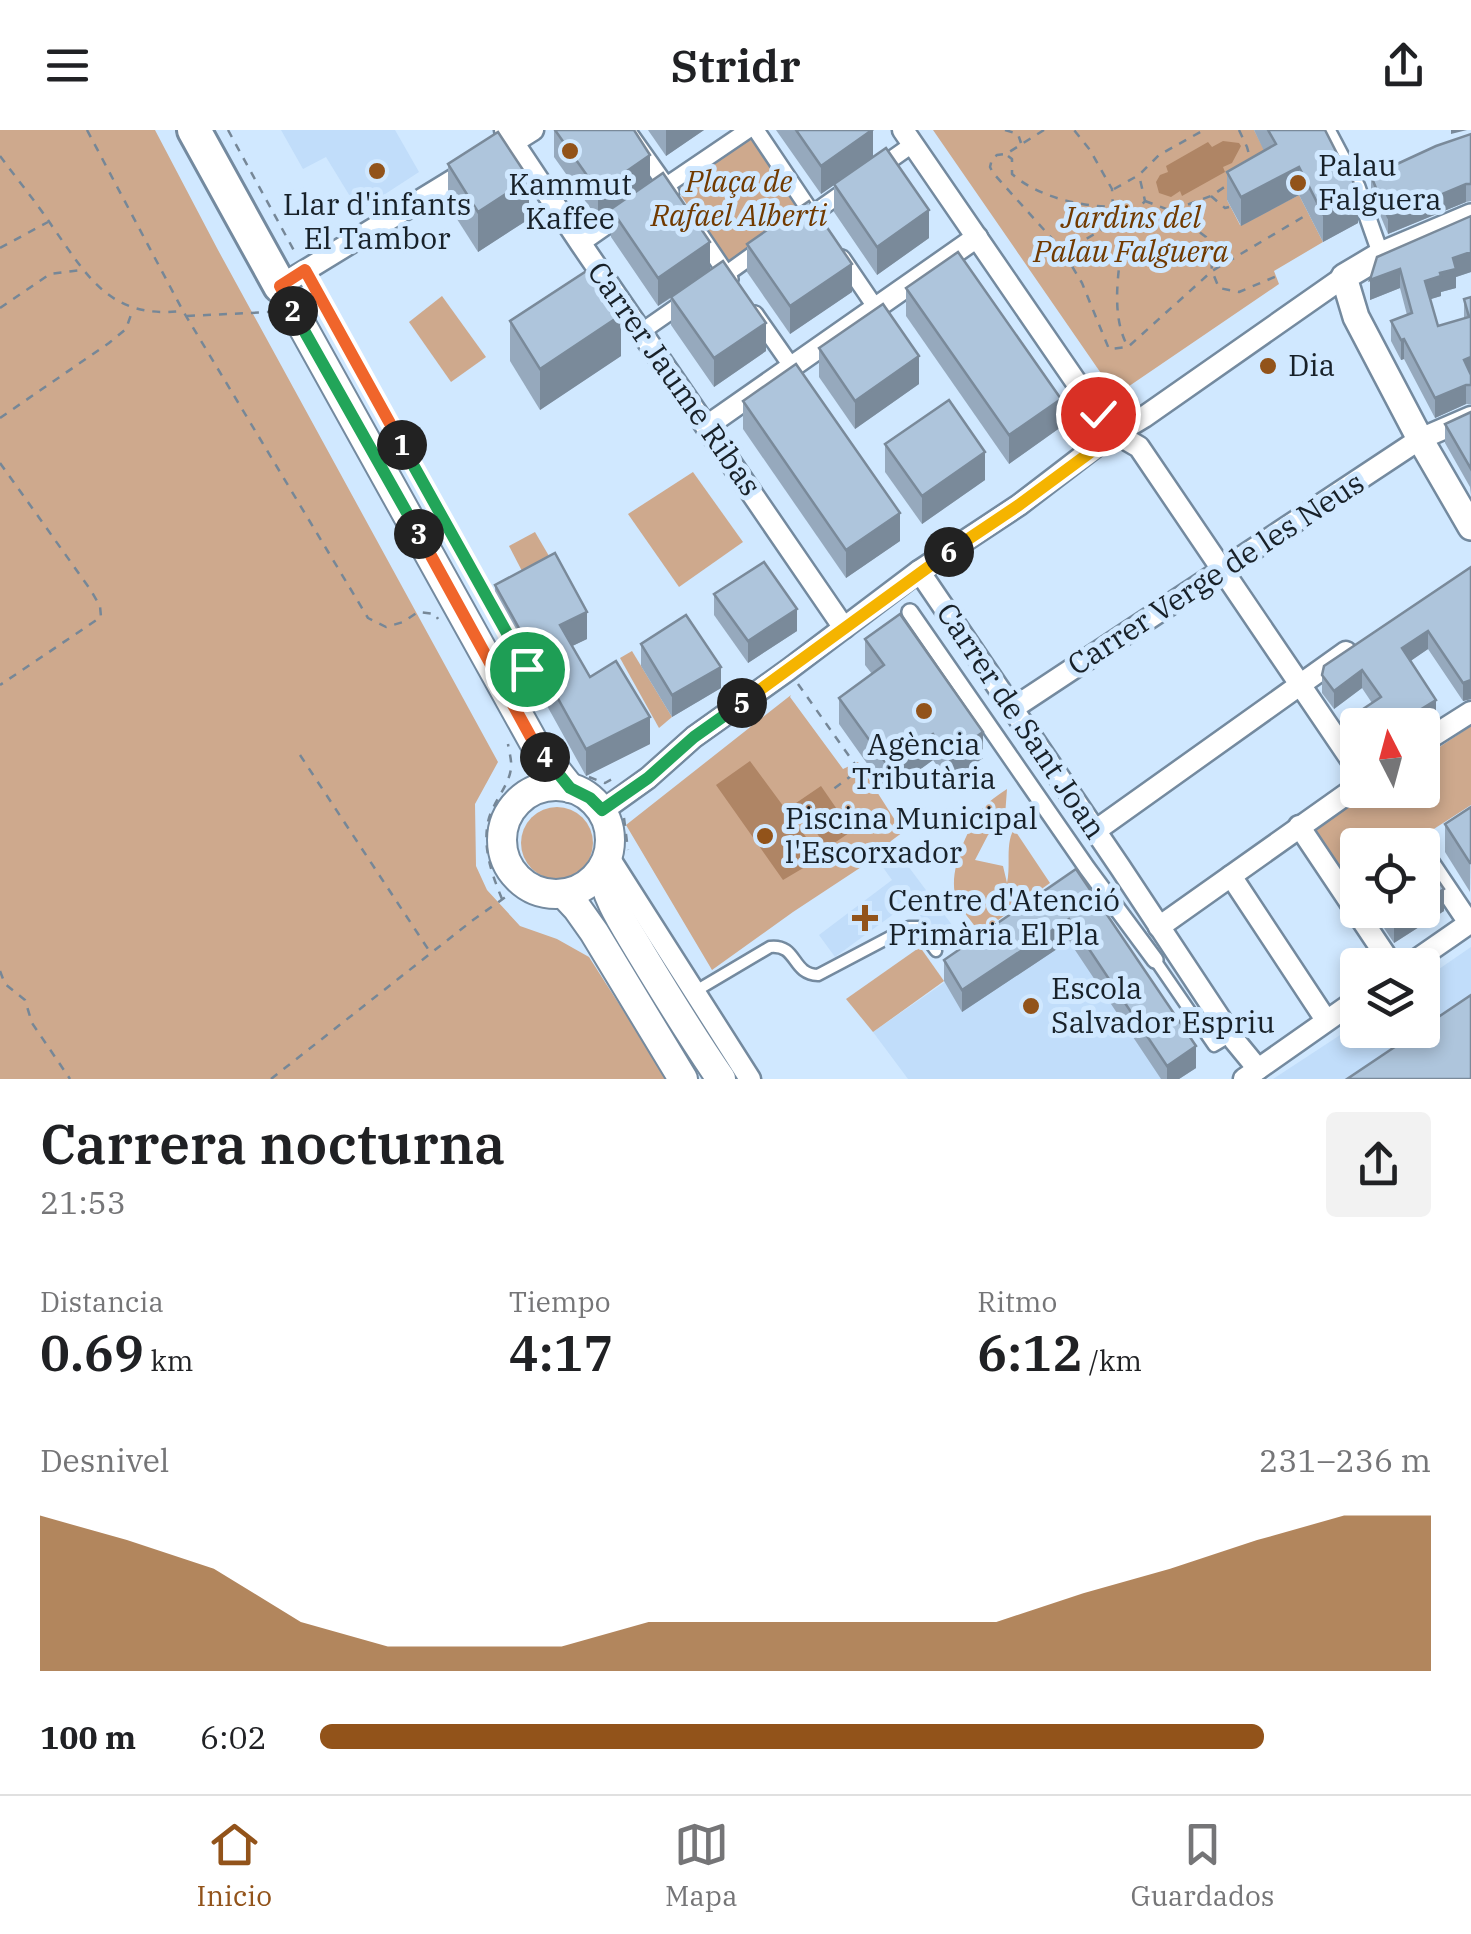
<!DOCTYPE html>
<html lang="es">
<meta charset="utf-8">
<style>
:root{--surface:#fff;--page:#f2f2f2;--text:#202124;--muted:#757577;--line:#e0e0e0;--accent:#92531a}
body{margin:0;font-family:"IBM Plex Serif",serif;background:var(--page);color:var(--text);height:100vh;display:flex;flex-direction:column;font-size:38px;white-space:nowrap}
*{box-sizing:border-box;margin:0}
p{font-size:32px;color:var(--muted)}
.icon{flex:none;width:55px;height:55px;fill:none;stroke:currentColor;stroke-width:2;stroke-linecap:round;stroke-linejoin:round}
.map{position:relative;height:949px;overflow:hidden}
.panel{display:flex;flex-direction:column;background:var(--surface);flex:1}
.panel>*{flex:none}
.needle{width:65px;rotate:354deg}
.buttons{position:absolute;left:1340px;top:578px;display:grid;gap:20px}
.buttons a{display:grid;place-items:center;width:100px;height:100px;border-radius:10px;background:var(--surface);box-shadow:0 5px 15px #0003;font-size:50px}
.pin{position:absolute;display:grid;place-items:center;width:85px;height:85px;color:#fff;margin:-42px;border:5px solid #fff;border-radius:50%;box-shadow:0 2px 10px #0007}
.km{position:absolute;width:50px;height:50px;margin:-25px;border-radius:50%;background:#222;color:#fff;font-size:28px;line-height:50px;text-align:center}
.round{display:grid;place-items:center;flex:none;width:105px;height:105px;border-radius:10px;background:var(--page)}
.headline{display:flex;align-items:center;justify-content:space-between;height:170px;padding:0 40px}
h1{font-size:55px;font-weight:600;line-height:75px}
.metrics{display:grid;grid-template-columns:repeat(3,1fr);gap:15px;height:170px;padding:10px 40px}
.metrics div{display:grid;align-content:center}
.metrics b{font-size:50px;font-weight:600}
.metrics small{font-size:28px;font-weight:400}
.metrics p{font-size:28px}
.chart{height:280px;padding:20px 40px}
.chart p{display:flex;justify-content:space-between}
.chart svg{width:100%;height:180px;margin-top:10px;fill:var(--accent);opacity:.7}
ul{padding:0 40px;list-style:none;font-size:32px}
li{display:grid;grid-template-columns:160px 120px 1fr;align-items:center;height:75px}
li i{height:25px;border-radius:12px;background:var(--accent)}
header{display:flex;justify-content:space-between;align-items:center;height:130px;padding:0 40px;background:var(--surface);font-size:45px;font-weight:600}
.dock{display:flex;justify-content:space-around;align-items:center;height:140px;border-top:2px solid var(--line);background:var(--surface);font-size:28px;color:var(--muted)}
.dock a{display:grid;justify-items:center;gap:5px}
.dock .active{color:var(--accent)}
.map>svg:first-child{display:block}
</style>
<header><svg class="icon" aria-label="menu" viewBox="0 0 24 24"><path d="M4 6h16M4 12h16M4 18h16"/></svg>Stridr<svg class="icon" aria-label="share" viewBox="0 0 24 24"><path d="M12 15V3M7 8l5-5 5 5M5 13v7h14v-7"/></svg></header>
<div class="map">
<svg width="1471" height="949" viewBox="0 0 1471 949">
<rect width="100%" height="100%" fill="#d0e8ff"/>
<!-- built -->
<g fill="#c1ddfa">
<path d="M281,0H395L419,42L359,81L326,27L303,39Z"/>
<path d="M899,724L958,803L942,815L910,772L835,827L819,805L892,750L882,736Z"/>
<path d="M1076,761L1196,938L1179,949H908L873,902Z"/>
<path d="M1471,817V949H1273L1357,894L1358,900H1422L1423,850Z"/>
</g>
<!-- green -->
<g fill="#cea98d">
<path d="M0,0H155L218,120L498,632L475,674L476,736L487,760L520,796L557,809L589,827L667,949H0Z"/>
<path d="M933,0H1254L1276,43L1227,70L1240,95L1299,65L1323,112L1274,141L1279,154L1116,265Z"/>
<path d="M752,6L802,80L726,133L676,58Z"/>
<path d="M442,166L486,227L451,252L409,192Z"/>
<path d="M693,342L743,412L679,457L628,384Z"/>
<path d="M535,402L549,426L522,441L509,416Z"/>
<path d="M632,521L672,587L659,598L620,528Z"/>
<path d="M791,565L790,567L843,639L858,632L900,698L907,699L891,711L881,724L793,782L712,840L626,695Z"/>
<path d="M1471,596V675L1409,715H1358L1357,750L1348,756L1312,699L1372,660H1422L1423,628Z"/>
<path d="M1007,659L1005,686L988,705L975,730L1003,736L1007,753C1011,735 1005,714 1014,699L1050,753L980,803C973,793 962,781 957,770C946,746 967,699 982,679C989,671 998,665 1007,659Z"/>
<circle cx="557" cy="713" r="36"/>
<path d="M920,817L944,851L873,902L846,869Z"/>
</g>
<!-- water -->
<g fill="#af8565">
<path d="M1223,11L1239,13L1241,16L1232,33L1223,37L1225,42L1182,66L1180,61L1171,67L1159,63L1156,52L1160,45L1168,42L1166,36L1208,12L1212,17Z"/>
<path d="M750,631L806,707L800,715L810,734L783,750L716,655Z"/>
<path d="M821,656L852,701L827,718L796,673Z"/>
</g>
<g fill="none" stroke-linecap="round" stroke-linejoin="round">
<defs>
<g id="service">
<path d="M1155,830L1214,916L1231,906"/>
<path d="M694,862L770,817C798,814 791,844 818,845L909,797H918L936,821"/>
</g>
<g id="pedestrian">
<path d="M627,0L671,62"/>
<path d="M756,0L815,88"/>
<path d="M1327,0L1357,57L1381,125"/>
<path d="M879,38L913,14"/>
<path d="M658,61L748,0"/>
<path d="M801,92L848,59"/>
<path d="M701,106L730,149"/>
<path d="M581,114L627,82"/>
<path d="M842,128L876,178"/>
<path d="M715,152L761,119"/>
<path d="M755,184L792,237"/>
<path d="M641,202L687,170"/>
<path d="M910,482L1087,738L1155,830"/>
</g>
<g id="minor">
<path d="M505,0L581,114L844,498"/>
<path d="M903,0L1098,284L1115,303L1139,317L1358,640"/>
<path d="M501,20L533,0"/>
<path d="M280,156L468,41"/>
<path d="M707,296L977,107"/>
<path d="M919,441L1120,737L1235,911L1258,939"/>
<path d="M1012,579L1420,309L1471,287"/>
<path d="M1422,613L1471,582"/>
<path d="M602,681L648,648L694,607L788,540L919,441L1019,375L1096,316L1144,287L1344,147"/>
<path d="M1299,696L1392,835"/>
<path d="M1095,701L1346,522"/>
<path d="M1422,723L1469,793"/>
<path d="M608,726L750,949"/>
<path d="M1231,746L1326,890"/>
<path d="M1159,797L1358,656"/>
<path d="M1409,835L1471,792"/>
<path d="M1244,949L1358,869"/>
</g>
<path id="tertiary" d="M1471,87L1381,125L1344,147L1356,187L1420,309L1471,397"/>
<g id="secondary">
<path d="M280,156L533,611L570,658"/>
<circle cx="556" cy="710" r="54"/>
<path d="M602,739C606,770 626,797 641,823C667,866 693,908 721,949"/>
<path d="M564,764L577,778L594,802L683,949"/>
</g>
<path id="primary" d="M194,0L280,156"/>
</defs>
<!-- service casing -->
<use href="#service" stroke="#748a9f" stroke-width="15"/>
<!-- pedestrian casing -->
<use href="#pedestrian" stroke="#748a9f" stroke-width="20"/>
<!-- minor casing -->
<use href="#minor" stroke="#748a9f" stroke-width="25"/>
<!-- tertiary casing -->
<use href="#tertiary" stroke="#748a9f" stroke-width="30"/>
<!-- secondary casing -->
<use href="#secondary" stroke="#748a9f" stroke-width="32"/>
<!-- primary casing -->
<use href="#primary" stroke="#748a9f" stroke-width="38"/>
<!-- path -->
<g stroke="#768797" stroke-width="2.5" stroke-dasharray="8 8" stroke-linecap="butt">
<path d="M87,0L183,181L368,488L386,497L403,492L418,482L435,484L438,489"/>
<path d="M228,0L297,126"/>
<path d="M1005,0L1018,4L1021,13"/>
<path d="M1044,0L1006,24L997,25L992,29L990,37L993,43L1064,122L1108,96L1121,99C1125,118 1121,121 1119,138C1116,164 1115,194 1128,217"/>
<path d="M1239,0L1247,17L1250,28"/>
<path d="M0,26C17,49 36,72 52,96C88,147 110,189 181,181"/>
<path d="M1008,26L1012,29V44C1038,67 1079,76 1113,77L1112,59L1090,20L1074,0"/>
<path d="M1114,59L1139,45L1159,25L1204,0"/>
<path d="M1211,66L1225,78L1229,77"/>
<path d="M1145,71L1172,81L1206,107L1211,125L1212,141L1219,158L1239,162L1277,146"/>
<path d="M1173,80L1211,66L1229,54"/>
<path d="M1108,95L1113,79"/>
<path d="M1122,98L1145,71L1139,45"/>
<path d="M0,118L48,92"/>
<path d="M1064,123L1082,153L1109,219L1128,217L1212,141L1308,84"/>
<path d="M316,159L501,493"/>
<path d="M0,178L50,144L81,140"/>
<path d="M187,186L269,182"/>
<path d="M0,288L109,213L126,199L133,179"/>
<path d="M0,333L90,459L100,476L101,487L0,555"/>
<path d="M798,554L859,640L832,660"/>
<path d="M300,625L430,822"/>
<path d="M589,647L605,653L614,648"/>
<path d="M624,688L628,720"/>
<path d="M502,769C493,747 484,723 487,698C489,675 509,658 511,638C512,631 509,621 508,614"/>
<path d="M0,841L5,854L25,870L32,893L70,949"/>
<path d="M271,949L473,790L524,754"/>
</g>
<!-- service -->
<use href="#service" stroke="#fff" stroke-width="10"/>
<!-- pedestrian -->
<use href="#pedestrian" stroke="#fff" stroke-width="15"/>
<!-- minor -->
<use href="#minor" stroke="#fff" stroke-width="20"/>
<!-- tertiary -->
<use href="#tertiary" stroke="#fff" stroke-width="25"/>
<!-- secondary -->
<use href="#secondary" stroke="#fff" stroke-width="28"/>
<!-- primary -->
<use href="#primary" stroke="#fff" stroke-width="32"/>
</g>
<!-- wall -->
<g fill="#96a9bd">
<path d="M554,0H634L650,52L766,221L714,257L671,195V168L658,176L611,107V80L598,89L554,27Z"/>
<path d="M648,0H704L666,26Z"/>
<path d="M776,0H873V27L929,108L877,145L834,82V55L821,64Z"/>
<path d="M1254,0H1325L1358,93L1323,112L1299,65L1241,96L1227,70V42L1264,21Z"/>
<path d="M1471,4V71L1466,72L1388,104L1371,63V46Z"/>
<path d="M448,34L529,89L478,122L448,75Z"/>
<path d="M1471,86V142L1456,147V158L1441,162V166L1430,169L1438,196L1464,189V169L1471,167V274H1466L1435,288L1404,229L1401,230L1391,211V191L1407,185L1400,158L1370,170V150Z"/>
<path d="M747,114L852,162L790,204L747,142Z"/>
<path d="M906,158L1061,297L1009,334L906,186Z"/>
<path d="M510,191L621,226L540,280L510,231Z"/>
<path d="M819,218L919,254L855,299L819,247Z"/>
<path d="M743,271L900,411L846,448L743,299Z"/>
<path d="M1471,282V365L1470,357L1445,313V294Z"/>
<path d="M885,314L985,350L922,394L885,342Z"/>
<path d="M1471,437V569L1463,571L1428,519L1410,531L1436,588L1422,596V595H1358V615L1351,605V587L1372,573L1362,558L1334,579L1322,563V545Z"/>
<path d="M495,455L587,509L572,516L590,547L650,614L586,646L495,482Z"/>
<path d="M714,464L797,501L748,533L714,485Z"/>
<path d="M865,509L983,628L949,652L933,630L888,663L839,594V568L872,544L865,535Z"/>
<path d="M641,514L721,558L672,587L641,536Z"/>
<path d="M1471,677L1470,762L1445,722V694Z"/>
<path d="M1076,739L1196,938L1179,949H1161L1069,811L962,882L944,851V830Z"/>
<path d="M1372,780H1422L1444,781L1394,813Z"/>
</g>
<!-- shaded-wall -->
<g fill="#7a8a9a">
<path d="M666,0H704L666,26Z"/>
<path d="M873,0V28L821,64V36Z"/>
<path d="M1451,0H1467L1451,4Z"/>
<path d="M650,25V53L598,89V61Z"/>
<path d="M1299,37V65L1241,96V67Z"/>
<path d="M529,49V89L478,122V82Z"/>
<path d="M1466,54V72L1388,104V87Z"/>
<path d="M1358,65V93L1323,112V84Z"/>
<path d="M929,80V108L877,145V117Z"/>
<path d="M710,112V140L658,176V148Z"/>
<path d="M1471,122V142L1456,147V158L1441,162V166L1425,171V151L1440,143L1453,128Z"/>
<path d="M852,134V162L790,204V176Z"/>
<path d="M1400,139V158L1370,170V150Z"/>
<path d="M621,185V226L540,280V239Z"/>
<path d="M766,193V221L714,257V228Z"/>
<path d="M1404,209V229L1401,230V210Z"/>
<path d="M919,226V254L855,299V271Z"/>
<path d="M1471,227V247L1464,230Z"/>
<path d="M1466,255V274L1435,288V268Z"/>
<path d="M1061,269V297L1009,334V305Z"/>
<path d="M985,322V350L922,394V366Z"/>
<path d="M900,383V411L846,448V420Z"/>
<path d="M797,479V501L748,533V511Z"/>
<path d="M587,482V509L560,522V495Z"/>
<path d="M1428,501V519L1402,537V518Z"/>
<path d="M721,537V558L672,587V565Z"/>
<path d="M1362,540V558L1334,579V561Z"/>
<path d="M1471,550V569L1463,571V553Z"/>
<path d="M1436,570V588L1422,596V595H1405L1415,583Z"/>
<path d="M650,587V614L586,646V619Z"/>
<path d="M983,602V628L949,652V626Z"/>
<path d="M933,604V630L888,663V636Z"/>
<path d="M1444,759V781L1394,813V792L1412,780H1422V773Z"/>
<path d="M1069,789V811L962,882V860Z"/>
<path d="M1196,916V938L1179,949H1167V936Z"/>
</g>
<!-- building -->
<g fill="#aec5dc" stroke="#7a8a9a" stroke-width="2.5">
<path d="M555,0H634L650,25L598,61Z"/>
<path d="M796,0H872L821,36Z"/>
<path d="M1268,0H1325L1346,41L1349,40L1358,65L1323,84L1299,37L1241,67L1227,42L1276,14Z"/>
<path d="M498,2L529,49L478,82L448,34Z"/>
<path d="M1471,4V54H1466L1388,87L1371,46L1436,16Z"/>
<path d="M886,18L929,80L877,117L834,54Z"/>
<path d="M663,43L710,112L658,148L611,79Z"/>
<path d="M809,71L852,134L790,176L747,114Z"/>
<path d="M1471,86V122L1453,128L1456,139L1440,143L1441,146L1425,151L1438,196L1469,187L1464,169L1471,167V227L1464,230L1471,245V255H1466L1435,268L1404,209L1401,210L1391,191L1412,183L1400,139L1370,150L1377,127Z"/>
<path d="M958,122L1061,269L1009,305L906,158Z"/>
<path d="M723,131L766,193L714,228L671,167Z"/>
<path d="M588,140L621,185L540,239L510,191Z"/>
<path d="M883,174L919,226L855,271L819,218Z"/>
<path d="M796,234L900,383L846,420L743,271Z"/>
<path d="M949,270L985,322L922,366L885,314Z"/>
<path d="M1471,282V339L1445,294Z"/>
<path d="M555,423L587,482L560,495L590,547L616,531L650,587L586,619L495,455Z"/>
<path d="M764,432L797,479L748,511L714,464Z"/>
<path d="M1471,437V550L1463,553L1428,501L1402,518L1436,570L1415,583L1409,592L1405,595H1358V597L1351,587L1381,567L1362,540L1334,561L1322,545L1324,536Z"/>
<path d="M900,484L983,602L949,626L933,604L888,636L839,568L884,535L865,509Z"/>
<path d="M686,485L721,537L672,565L641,514Z"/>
<path d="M1471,677V733H1470L1445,694Z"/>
<path d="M1422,727L1444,759L1422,773Z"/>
<path d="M1076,739L1196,916L1167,936L1069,789L962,860L944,830Z"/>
<path d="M1386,780H1412L1394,792Z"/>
<path d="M1471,865V949H1347L1420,900H1422V898Z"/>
</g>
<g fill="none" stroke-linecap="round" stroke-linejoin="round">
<defs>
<path id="split-1" d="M402,315L527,539"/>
<path id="split-2" d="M293,181L280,156L305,140L402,315"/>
<path id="split-3" d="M293,181L419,404"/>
<path id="split-4" d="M419,404L533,611L545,627"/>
<path id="split-5" d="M545,627L570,658L590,668L602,680L648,648L694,607L742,573"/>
<path id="split-6" d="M742,573L949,422"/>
<path id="split-7" d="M949,422L1019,375L1115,304L1098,284"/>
</defs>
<!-- split-1 casing -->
<use href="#split-1" stroke="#fff" stroke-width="20"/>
<!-- split-2 casing -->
<use href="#split-2" stroke="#fff" stroke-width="20"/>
<!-- split-3 casing -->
<use href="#split-3" stroke="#fff" stroke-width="20"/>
<!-- split-4 casing -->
<use href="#split-4" stroke="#fff" stroke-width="20"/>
<!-- split-5 casing -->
<use href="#split-5" stroke="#fff" stroke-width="20"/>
<!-- split-6 casing -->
<use href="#split-6" stroke="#fff" stroke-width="20"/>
<!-- split-7 casing -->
<use href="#split-7" stroke="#fff" stroke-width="20"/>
<!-- split-1 -->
<use href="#split-1" stroke="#22a559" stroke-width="12"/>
<!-- split-2 -->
<use href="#split-2" stroke="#f0652b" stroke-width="12"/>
<!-- split-3 -->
<use href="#split-3" stroke="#22a559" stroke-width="12"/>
<!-- split-4 -->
<use href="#split-4" stroke="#f0652b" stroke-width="12"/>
<!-- split-5 -->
<use href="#split-5" stroke="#22a559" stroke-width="12"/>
<!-- split-6 -->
<use href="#split-6" stroke="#f5b400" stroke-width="12"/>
<!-- split-7 -->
<use href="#split-7" stroke="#f5b400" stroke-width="12"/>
</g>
<!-- markers -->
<g fill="#92531a" stroke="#d0e8ff" stroke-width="4">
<circle cx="570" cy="21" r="10"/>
<circle cx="377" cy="41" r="10"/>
<circle cx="1298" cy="53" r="10"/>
<circle cx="1268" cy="236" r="10"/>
<circle cx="924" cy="581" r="10"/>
<circle cx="765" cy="706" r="10"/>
<path d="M860 773h10v10h10v10h-10v10h-10v-10h-10v-10h10z"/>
<circle cx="1031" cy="876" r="10"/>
</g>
<g text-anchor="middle" stroke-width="10" stroke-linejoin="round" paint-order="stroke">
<!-- poi labels -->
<g font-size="30" fill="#182129" stroke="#d0e8ff" text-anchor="start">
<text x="1318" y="46">Palau<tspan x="1318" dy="34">Falguera</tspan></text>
<text x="570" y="65" text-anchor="middle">Kammut<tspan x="570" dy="34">Kaffee</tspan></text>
<text x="377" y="85" text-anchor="middle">Llar d'infants<tspan x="377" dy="34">El Tambor</tspan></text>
<text x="1288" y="246">Dia</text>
<text x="924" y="625" text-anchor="middle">Agència<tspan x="924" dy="34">Tributària</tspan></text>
<text x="785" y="699">Piscina Municipal<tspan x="785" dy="34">l'Escorxador</tspan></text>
<text x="888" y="781">Centre d'Atenció<tspan x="888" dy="34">Primària El Pla</tspan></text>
<text x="1051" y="869">Escola<tspan x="1051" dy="34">Salvador Espriu</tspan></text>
</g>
<!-- park labels -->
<g font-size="30" font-style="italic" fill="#713a00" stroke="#d0e8ff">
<text x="739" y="62">Plaça de<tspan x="739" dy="34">Rafael Alberti</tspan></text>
<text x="1131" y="98">Jardins del<tspan x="1131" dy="34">Palau Falguera</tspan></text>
</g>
<!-- street labels -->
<g font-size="30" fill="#182129" stroke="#d0e8ff">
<text transform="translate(674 249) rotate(55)" y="10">Carrer Jaume Ribas</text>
<text transform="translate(1216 444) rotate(-33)" y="10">Carrer Verge de les Neus</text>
<text transform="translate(1021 591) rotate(56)" y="10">Carrer de Sant Joan</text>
</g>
</g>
</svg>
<div class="buttons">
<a><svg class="needle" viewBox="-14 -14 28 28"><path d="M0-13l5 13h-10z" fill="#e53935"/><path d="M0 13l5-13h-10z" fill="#757577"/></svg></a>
<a><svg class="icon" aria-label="locate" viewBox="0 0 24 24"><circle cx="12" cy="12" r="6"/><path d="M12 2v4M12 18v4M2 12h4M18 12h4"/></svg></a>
<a><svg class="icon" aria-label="layers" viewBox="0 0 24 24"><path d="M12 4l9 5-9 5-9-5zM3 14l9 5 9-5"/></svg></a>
</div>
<div class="pin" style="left:527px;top:539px;background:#1e9e55"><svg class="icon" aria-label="arrive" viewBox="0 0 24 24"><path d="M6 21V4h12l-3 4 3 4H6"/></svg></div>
<div class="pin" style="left:1098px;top:284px;background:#d93025"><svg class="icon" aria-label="check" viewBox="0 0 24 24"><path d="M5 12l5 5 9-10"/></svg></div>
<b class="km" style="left:402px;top:315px">1</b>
<b class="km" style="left:293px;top:181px">2</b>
<b class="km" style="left:419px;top:404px">3</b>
<b class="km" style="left:545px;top:627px">4</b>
<b class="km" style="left:742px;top:573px">5</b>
<b class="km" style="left:949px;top:422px">6</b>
</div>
<section class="panel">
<div class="headline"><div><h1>Carrera nocturna</h1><p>21:53</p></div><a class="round"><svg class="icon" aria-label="share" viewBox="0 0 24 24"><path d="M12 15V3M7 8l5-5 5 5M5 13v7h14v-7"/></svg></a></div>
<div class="metrics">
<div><p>Distancia</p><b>0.69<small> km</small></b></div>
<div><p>Tiempo</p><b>4:17</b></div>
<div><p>Ritmo</p><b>6:12<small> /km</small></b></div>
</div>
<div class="chart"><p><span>Desnivel</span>231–236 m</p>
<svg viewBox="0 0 160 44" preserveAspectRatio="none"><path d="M0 44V6L10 12L20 19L30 32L40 38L50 38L60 38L70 32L80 32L90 32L100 32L110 32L120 25L130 19L140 12L150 6L160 6V44z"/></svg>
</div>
<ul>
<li><b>100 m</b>6:02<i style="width:85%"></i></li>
</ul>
</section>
<nav class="dock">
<a class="active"><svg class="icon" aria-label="home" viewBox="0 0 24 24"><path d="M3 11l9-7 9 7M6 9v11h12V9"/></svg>Inicio</a>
<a><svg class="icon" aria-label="map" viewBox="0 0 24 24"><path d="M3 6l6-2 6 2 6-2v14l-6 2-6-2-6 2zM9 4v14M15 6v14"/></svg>Mapa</a>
<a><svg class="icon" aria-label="saved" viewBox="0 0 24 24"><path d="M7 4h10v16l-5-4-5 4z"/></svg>Guardados</a>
</nav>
